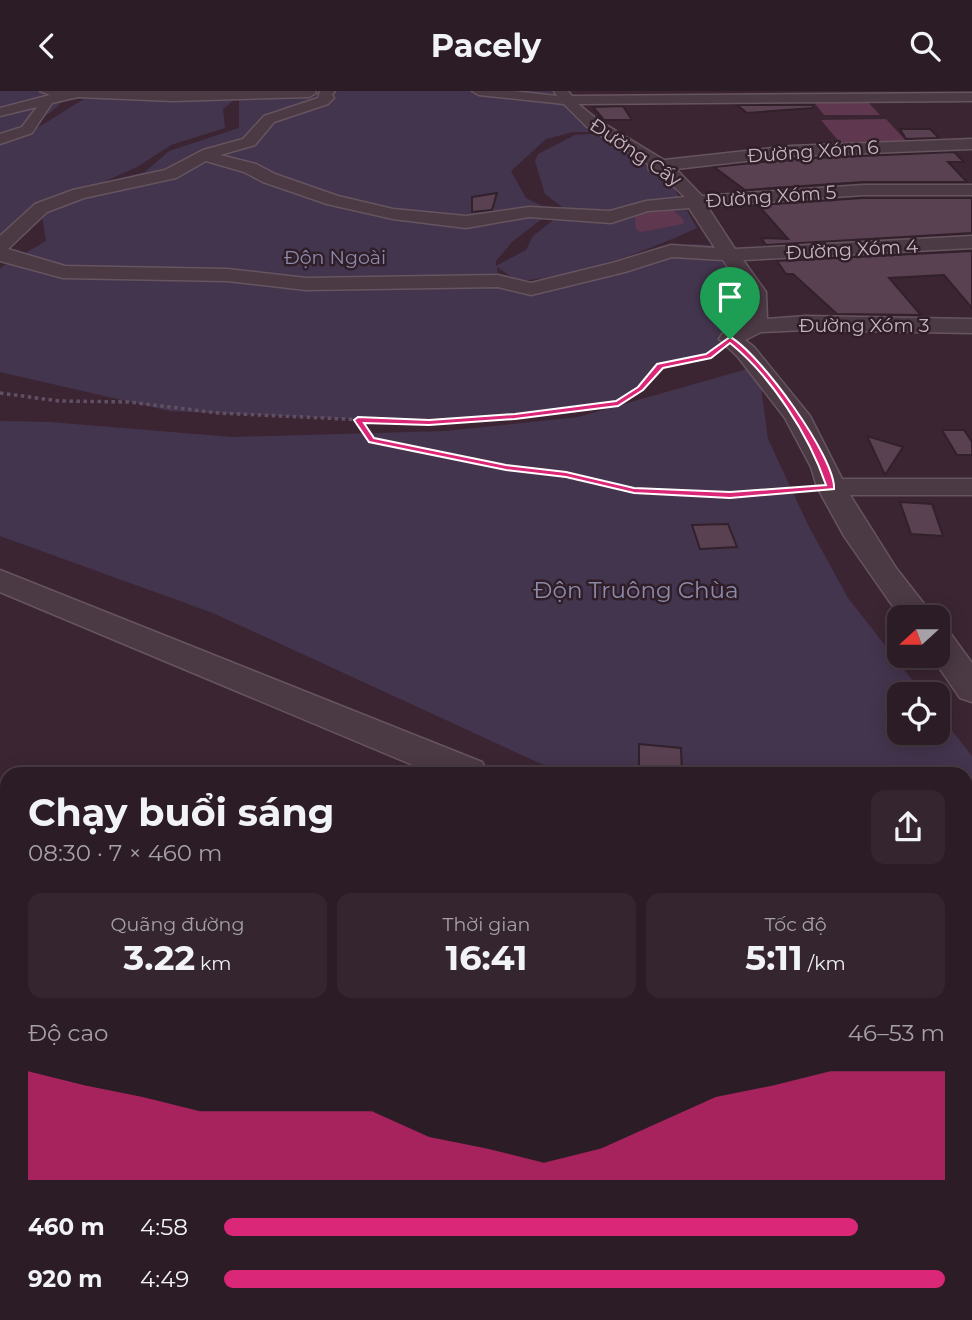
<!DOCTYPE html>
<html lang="vi">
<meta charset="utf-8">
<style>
:root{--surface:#2c1c26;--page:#34252e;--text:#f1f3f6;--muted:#a6a1a7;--line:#483a43;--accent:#db2777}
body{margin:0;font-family:Montserrat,sans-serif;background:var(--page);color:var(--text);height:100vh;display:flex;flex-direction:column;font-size:26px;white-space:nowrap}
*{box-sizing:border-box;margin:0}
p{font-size:23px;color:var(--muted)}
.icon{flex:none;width:38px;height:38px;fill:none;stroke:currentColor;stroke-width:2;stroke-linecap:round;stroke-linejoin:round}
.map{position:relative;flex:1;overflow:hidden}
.panel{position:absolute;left:0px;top:676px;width:973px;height:555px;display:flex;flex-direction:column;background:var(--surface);border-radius:21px 21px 0 0;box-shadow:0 4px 18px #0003,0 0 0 2px var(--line)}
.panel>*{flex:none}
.needle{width:46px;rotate:249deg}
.controls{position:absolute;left:887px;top:514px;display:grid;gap:14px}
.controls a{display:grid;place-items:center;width:63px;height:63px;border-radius:14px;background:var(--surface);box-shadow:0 4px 18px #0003,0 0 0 2px var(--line);font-size:35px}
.pin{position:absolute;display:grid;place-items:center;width:60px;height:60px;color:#fff;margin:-72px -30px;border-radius:50% 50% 50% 0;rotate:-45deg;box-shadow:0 0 7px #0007}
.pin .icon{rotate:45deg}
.round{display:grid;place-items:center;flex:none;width:74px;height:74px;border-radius:14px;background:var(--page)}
.summary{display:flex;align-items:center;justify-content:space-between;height:119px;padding:0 28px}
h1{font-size:38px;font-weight:700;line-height:52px}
.figures{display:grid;grid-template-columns:repeat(3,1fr);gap:10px;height:119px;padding:7px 28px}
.figures div{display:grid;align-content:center;border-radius:14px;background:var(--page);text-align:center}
.figures b{font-size:35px;font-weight:700}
.figures small{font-size:19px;font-weight:400}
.figures p{font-size:19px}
.chart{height:196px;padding:14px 28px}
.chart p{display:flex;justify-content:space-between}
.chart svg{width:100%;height:126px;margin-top:7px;fill:var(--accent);opacity:.7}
ul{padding:0 28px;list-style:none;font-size:23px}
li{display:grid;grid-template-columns:112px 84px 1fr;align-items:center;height:52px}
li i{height:18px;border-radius:9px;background:var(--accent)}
header{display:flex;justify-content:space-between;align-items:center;height:91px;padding:0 28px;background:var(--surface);font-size:32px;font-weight:700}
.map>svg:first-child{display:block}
</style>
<header><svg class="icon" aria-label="back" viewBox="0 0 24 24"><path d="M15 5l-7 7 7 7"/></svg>Pacely<svg class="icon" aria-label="search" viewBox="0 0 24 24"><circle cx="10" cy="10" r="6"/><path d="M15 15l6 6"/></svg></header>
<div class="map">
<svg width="972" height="1229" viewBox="0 0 972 1229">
<rect width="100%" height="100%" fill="#3b2533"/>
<!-- green -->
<g fill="#44354e" fill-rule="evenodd">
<path d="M0,0H74C48,24 35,37 0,46Z"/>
<path d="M100,0H561L607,41H573L546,48L511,80L526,107L552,120L512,151L496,170V175L526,159L533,145L566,119L545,103L535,70L538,63L575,44L608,42L668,87L697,137C646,161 572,187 517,190L497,176L498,190L532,198L618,177L692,153L722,155L756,201V235L730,248L708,265L660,275L640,298L618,312L457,333L170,320L0,281V177L46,150L42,124L0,154V54C38,42 65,16 100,0ZM239,5V37L169,60L145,81L99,93L137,76L171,54L225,37L223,18Z"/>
<path d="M758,275L768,348L808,434L848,507L924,604H900V642H938V622L972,665V872L966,869V682H561L213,522L0,445V330L50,331L232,346L446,340L578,326Z"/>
</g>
<!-- water -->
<g fill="#5f3850">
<path d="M813,10H867L880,24H824Z"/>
<path d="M886,28L908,52L842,54L821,29Z"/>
<path d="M672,118L684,129L683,133L641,141L636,138L635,126L640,120Z"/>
</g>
<!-- building -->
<g fill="#5a4151" stroke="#32202b" stroke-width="2">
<path d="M737,14H813V17L747,22Z"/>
<path d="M623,15L632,29H604L593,16Z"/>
<path d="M900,38H930L939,47L906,48Z"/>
<path d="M954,61L964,71H948L967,91H863L745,99L714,76L791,68Z"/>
<path d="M497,102L492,119L472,121V106Z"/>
<path d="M863,107H972V142L766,154L761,147L788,148L758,114Z"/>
<path d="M972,160V217L944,184L889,187L921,224L837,223L793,183H786L777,170Z"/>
<path d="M942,339H964L972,351V364H957Z"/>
<path d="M867,345L903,356L885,384Z"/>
<path d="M900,411L932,413L943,445L911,443Z"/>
<path d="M728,433L737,456L700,458L692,434Z"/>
<path d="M639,653L681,657L682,682H639Z"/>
</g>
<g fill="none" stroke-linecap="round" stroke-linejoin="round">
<defs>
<g id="minor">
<path d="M40,0H315L316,2L309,6L173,10L78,6L52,12L32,42L0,53V43L22,36L37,16L0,25V17L50,4Z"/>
<path d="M320,0H335L332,4L334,7L328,13L274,31L255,54L220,64L256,73L275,83L338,105L393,118L466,125L529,116L610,120L646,110L685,106L657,80L649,79L648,73L587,36L564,13L479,4L472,0H513L557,5L554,0H568L572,5L972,2V10L578,13L598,29L664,69L791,55L972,48V58L791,65L676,78L702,105L863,94H972V104H863L707,115L735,158L972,145V157L743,169L766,201L767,228L806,225L972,228V242L806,239L761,241L745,249L754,256L810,325L842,388H972V404H850L896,477L935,527H901L844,445L817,396L811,376L785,327L738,266L719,248L722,243L745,232L746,201L723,169L672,166L625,181L531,204L498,196L306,199L227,190L63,187L0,170V145L35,113L73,99L165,79L203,59L243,48L264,25L318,7ZM206,70L244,81L263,91L327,113L393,128L466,137L529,126L611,132L648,120L689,117L715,157L671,154L612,172L531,192L498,184L306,187L227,178L65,175L8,158L47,121L84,107L176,87Z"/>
<path d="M0,479L482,671L488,682H432L0,501Z"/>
<path d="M938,538L950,542L972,572V611L960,607L931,565H938Z"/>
<path d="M966,856L972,858V900L966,898Z"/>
</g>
</defs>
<!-- minor casing -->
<use href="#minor" stroke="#66545f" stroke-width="3"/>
<!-- path -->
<g stroke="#615063" stroke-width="3.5" stroke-dasharray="3.5 3.5" stroke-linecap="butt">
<path d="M0,302L59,310L129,311L218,322L429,332L515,326L618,312L640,298L660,275L708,265L715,259"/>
<path d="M358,329L372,349L634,399L730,404L806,399"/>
</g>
<!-- minor -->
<use href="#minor" fill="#4b3944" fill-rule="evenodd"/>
</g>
<!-- route -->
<path fill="#db2777" stroke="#fff" stroke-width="2" fill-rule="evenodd" d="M730,246C759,261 836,367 834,398L730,407L634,402L566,386L506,379L369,351L354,329L358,326L429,329L515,323L616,310L638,296L657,273L706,263ZM730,252C771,285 809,344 826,394L730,401L634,397L566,381L506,374L374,347L364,332L429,334L515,328L618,315L643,299L663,277L711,267Z"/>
<g text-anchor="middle" stroke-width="5" stroke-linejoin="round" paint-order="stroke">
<!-- far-street labels -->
<g font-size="19" fill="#c6b4bf" stroke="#301e29">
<text transform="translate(813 60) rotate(-4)" y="7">Đường Xóm 6</text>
<text transform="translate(636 61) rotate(34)" y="7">Đường Cấy</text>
<text transform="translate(771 105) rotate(-4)" y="7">Đường Xóm 5</text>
<text transform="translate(852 158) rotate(-3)" y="7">Đường Xóm 4</text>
<text x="864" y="241">Đường Xóm 3</text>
</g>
<!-- far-park labels -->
<g font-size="19" fill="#8b8aaa" stroke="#301e29">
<text x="335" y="173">Độn Ngoài</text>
</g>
<!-- park labels -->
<g font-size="23" fill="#8b8aaa" stroke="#301e29">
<text x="636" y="507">Độn Truông Chùa</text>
</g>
</g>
</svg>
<div class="controls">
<a><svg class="needle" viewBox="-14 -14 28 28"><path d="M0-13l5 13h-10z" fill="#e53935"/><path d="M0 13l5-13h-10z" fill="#a6a1a7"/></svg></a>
<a><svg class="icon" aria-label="locate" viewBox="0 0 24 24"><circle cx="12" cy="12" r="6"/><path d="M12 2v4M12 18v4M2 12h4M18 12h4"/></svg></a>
</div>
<div class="pin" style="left:730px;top:248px;background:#1e9e55"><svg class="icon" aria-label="arrive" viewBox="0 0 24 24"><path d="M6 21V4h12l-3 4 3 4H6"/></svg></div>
<section class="panel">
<div class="summary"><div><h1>Chạy buổi sáng</h1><p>08:30 · 7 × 460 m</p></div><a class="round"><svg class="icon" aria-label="share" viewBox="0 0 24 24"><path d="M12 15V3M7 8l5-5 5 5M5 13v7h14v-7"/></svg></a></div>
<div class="figures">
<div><p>Quãng đường</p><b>3.22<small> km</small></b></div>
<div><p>Thời gian</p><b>16:41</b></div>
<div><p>Tốc độ</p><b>5:11<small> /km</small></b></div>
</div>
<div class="chart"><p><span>Độ cao</span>46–53 m</p>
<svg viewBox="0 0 160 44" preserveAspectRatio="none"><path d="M0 44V6L10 11L20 15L30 20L40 20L50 20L60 20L70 29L80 33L90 38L100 33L110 24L120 15L130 11L140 6L150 6L160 6V44z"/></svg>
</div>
<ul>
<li><b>460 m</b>4:58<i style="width:88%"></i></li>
<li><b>920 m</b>4:49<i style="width:100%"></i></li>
</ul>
</section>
</div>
